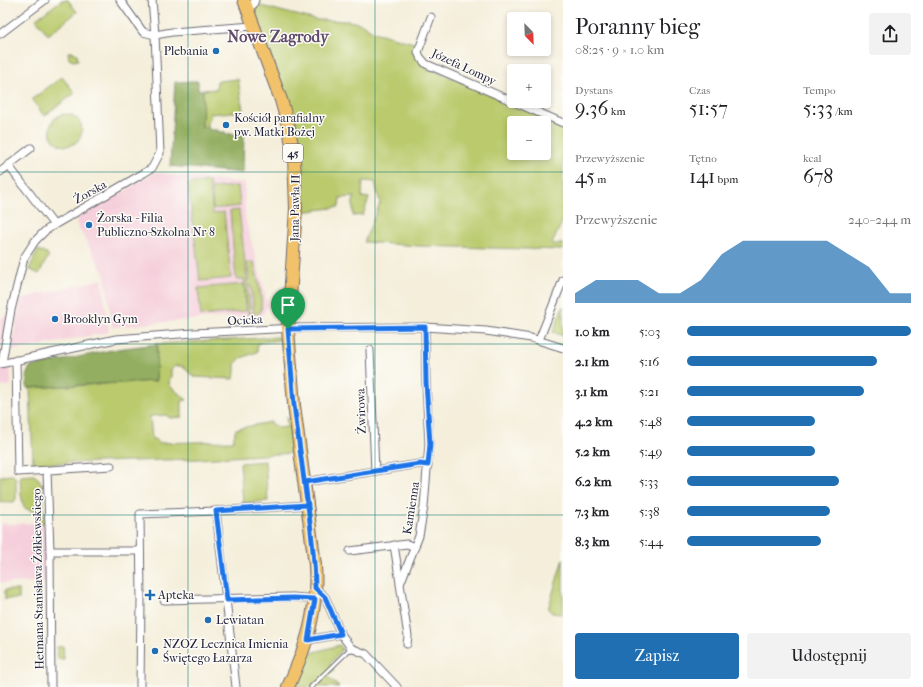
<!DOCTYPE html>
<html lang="pl">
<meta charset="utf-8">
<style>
:root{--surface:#fff;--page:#f2f2f2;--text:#202124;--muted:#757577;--accent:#1f6fb2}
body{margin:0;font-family:"IM FELL French Canon",serif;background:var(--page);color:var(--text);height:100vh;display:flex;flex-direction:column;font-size:15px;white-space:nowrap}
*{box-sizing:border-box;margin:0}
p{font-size:13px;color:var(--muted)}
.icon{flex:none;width:22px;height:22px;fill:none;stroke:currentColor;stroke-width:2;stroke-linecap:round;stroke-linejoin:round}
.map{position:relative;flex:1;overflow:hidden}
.drawer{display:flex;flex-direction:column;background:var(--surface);width:360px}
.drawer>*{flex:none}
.needle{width:26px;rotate:157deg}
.buttons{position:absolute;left:507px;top:12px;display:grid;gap:8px}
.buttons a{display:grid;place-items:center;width:44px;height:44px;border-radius:4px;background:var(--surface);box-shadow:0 2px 6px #0003;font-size:20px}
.pin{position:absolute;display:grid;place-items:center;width:34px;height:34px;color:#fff;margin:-41px -17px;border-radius:50% 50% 50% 0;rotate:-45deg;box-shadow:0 0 4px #0007}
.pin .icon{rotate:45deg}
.round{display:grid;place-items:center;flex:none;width:42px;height:42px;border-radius:4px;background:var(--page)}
.summary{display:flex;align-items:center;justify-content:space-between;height:68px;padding:0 12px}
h1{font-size:22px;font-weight:600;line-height:30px}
.figures{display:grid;grid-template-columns:repeat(3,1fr);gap:6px;height:68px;padding:4px 12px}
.figures div{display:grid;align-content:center}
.figures b{font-size:20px;font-weight:600}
.figures small{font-size:11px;font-weight:400}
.figures p{font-size:11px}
.chart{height:112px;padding:8px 12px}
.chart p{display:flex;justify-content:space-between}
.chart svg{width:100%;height:72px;margin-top:4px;fill:var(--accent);opacity:.7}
.primary-button{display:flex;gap:8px;margin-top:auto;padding:8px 12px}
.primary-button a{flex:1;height:46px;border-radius:4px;background:var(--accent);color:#fff;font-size:16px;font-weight:600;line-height:46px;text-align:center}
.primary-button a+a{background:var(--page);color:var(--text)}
ul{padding:0 12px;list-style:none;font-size:13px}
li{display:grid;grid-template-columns:64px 48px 1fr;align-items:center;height:30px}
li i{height:10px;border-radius:5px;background:var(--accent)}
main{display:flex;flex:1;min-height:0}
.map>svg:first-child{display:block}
</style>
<main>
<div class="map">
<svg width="563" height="687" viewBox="0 0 563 687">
<rect width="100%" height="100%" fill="#fdfcf7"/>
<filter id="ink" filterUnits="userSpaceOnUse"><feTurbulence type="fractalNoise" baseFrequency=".025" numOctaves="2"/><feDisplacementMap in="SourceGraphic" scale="8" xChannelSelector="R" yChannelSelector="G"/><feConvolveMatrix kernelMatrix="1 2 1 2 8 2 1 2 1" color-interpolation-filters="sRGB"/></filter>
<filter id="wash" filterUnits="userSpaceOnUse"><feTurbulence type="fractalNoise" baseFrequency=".012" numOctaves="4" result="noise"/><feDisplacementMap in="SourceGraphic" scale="16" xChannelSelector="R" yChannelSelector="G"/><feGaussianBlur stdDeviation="0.9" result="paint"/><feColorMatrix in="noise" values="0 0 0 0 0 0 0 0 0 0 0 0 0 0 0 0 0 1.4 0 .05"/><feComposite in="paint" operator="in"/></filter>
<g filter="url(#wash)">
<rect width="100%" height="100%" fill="#f4eeda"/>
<!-- built -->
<g fill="#f5cfdb">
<path d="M156,172L180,176L245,183V217L268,305L263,315L199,319L112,327L105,275L76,223L80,215L123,192Z"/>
<path d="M102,279L109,332L28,348L11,350L21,299Z"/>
<path d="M9,314L0,354V319Z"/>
<path d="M10,367L11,385L0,387V369Z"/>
<path d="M44,523L46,582L0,583V524Z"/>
</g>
<!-- green -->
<g fill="#baca6d" stroke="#6e7654" fill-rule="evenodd">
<path d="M62,0H68L77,12L48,35L36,19Z"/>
<path d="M257,5L316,20L349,21L362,24L374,32L417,44C415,53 416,60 424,66L563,126V220L552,244H563V250L419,246L364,242L380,203L375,182L363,181L362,197L369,198L363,215L353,216V201L355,197L340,198L339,207L302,212C302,187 302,163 297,138C289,96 270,56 255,16ZM514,123H544V153H514Z"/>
<path d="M68,52H72L77,54L78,60L73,61L69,59Z"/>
<path d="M62,77L75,93L44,116L32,99Z"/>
<path d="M238,79L243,111L210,114V119L207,122V127L202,128L203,90L216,89L217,81Z"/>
<circle cx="66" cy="130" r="16"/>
<path d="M209,181L213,214L224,212L231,278L200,281L188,184Z"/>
<path d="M238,186L240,206L213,209L212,188Z"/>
<path d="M239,210L251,314L248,315L244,279H236L230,211Z"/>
<path d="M38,250L49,255L39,274L29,269Z"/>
<path d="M254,262C256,274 265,303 260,313L254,314L251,288L250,287L247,263Z"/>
<path d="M244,284L246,311L201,316L198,288Z"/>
<path d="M563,306V336L553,332Z"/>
<path d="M279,337L280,340L258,343L257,352L241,358L235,364V372L234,379L194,377L182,366H175L171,370V377L169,382L171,387L187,400L182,401V417L170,418L166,415L150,416L152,439L157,440L158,443L233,441L236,429L270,422L278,428L287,427L286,417L290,420L295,453L198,459L33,464L30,388L156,381L157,344Z"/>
<path d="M265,461L268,501L243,503L240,463Z"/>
<path d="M13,475L16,478V499L14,502H0V476Z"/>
<path d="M34,475L39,479L42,484L44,523L39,524L38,513L24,508L21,495L20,476Z"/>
<path d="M563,559V608L561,614L552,613L548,609Z"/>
<rect x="5" y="590" width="14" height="9"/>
<path d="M340,645L342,650L330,664L334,670L327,676L339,687H292L304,661L311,653Z"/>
<path d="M63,646L64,659H58L57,647Z"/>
</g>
<!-- forest -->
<g fill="#93ae60" stroke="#5a684e">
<path d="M198,81V90H203L202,128L207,127L211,130H218V132H225L226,134H244L243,173L170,166L175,82Z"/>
<path d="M157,344L156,381L27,388L26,376L30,367L117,349Z"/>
</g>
</g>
<g filter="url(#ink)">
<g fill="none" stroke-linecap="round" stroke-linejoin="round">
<defs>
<path id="service" d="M311,687L351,648"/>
<g id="minor">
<path d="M120,0L143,32L155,35L172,32L253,26"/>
<path d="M247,8L253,5L255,0"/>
<path d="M431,17L418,52L420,57L426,64L563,123"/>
<path d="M0,34L45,0"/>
<path d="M8,165L54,225"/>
<path d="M0,172L31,148"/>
<path d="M539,340L563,280"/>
<path d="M370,350L375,471"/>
<path d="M16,360L18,472L111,466"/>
<path d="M2,363L11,310L24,258L35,241L45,231L54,225L144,173L152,168L160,153L155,35L152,0"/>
<path d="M0,364L116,339L193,333L295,328L425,327L486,331L531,338L563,348"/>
<path d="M47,471L50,551L51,687"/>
<path d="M305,482L420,464L428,465"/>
<path d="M216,511L236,687"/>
<path d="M394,545L400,583"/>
<path d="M50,551H140"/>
<path d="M350,551L407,544L415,547"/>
<path d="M315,588L325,597L341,634L351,648L366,654L397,687"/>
<path d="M164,600L293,597L315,599"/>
<path d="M308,640L341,634"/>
<path d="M407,644L408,636L400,584L419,536L424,507L429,444L426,382L425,327"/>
<path d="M140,687L141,600L140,514L216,511L308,505"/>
</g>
<path id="primary" d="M244,0L281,100L289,128L294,157L296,208L288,329L294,405L315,565C318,612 307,645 288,687"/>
</defs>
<!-- service casing -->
<use href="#service" stroke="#6c6973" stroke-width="5.5"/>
<!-- minor casing -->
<use href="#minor" stroke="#6c6973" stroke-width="9"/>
<!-- primary casing -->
<use href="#primary" stroke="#6c6973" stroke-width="14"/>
<!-- service -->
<use href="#service" stroke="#fff" stroke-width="3.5"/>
<!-- minor -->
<use href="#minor" stroke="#fff" stroke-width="7"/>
<!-- primary -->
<use href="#primary" stroke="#f2c26a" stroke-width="12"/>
</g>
</g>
<g fill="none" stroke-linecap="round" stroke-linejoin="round" filter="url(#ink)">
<defs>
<path id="route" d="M288,329L294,405L306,495L308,505L216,511L227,600L293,598L315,599L308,640L341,634L325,597L315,588C315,552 309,517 305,482L420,464L428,465L430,444L426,382L425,327L288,329"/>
</defs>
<!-- route casing -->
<use href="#route" stroke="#fff" stroke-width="8"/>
<!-- route -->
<use href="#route" stroke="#1a73e8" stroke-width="5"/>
</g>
<!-- grid -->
<path fill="none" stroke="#0f766e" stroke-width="1" stroke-opacity="0.55" d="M188,0V687M375,0V687M0,172H563M0,344H563M0,515H563"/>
<!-- markers -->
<g fill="#1f6fb2" stroke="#fdfcf7" stroke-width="1.5">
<circle cx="216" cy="51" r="4"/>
<circle cx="226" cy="125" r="4"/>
<circle cx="89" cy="225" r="4"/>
<circle cx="55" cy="319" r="4"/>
<path d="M148 589h4v4h4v4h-4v4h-4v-4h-4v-4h4z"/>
<circle cx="208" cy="620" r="4"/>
<circle cx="155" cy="651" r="4"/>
</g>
<g text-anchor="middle" stroke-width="3" stroke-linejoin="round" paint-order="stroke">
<!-- shield labels -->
<rect fill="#fdfcf7" stroke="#646373" stroke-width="1" x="283" y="144" width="20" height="18" rx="3"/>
<g font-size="11" font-weight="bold" fill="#22223b">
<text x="293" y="157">45</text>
</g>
<!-- poi labels -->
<g font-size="12" fill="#22223b" stroke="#fdfcf7" text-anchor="start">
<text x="208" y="55" text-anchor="end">Plebania</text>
<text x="234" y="122">Kościół parafialny<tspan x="234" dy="14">pw. Matki Bożej</tspan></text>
<text x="97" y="222">Żorska - Filia<tspan x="97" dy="14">Publiczno-Szkolna Nr 8</tspan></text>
<text x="63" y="323">Brooklyn Gym</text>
<text x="158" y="599">Apteka</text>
<text x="216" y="624">Lewiatan</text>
<text x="163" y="648">NZOZ Lecznica Imienia<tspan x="163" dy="14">Świętego Łazarza</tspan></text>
</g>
<!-- street labels -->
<g font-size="12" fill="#22223b" stroke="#fdfcf7">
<text transform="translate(464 67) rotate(25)" y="4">Józefa Lompy</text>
<text transform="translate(90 192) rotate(-29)" y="4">Żorska</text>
<text transform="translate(295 208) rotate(-89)" y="4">Jana Pawła II</text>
<text transform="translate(245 320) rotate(-3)" y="4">Ocicka</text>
<text transform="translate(361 411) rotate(-92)" y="4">Żwirowa</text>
<text transform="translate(411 508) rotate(-81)" y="4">Kamienna</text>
<text transform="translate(38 579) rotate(-91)" y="4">Hetmana Stanisława Żółkiewskiego</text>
</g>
<!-- district labels -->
<g font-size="16" font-weight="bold" fill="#614b6c" stroke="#fdfcf7">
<text x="278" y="42">Nowe Zagrody</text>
</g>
</g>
</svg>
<div class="buttons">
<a><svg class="needle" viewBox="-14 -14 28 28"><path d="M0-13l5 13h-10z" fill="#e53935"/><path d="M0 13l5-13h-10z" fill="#757577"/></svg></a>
<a>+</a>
<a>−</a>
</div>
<div class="pin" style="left:288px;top:329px;background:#1e9e55"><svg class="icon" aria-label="arrive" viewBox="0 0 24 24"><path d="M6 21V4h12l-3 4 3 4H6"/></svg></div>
</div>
<section class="drawer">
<div class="summary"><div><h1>Poranny bieg</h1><p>08:25 · 9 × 1.0 km</p></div><a class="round"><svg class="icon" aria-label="share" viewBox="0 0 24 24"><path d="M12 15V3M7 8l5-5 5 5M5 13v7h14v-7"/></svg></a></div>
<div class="figures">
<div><p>Dystans</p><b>9.36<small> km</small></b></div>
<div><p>Czas</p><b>51:57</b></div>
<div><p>Tempo</p><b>5:33<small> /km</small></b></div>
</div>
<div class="figures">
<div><p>Przewyższenie</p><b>45<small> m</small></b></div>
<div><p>Tętno</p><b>141<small> bpm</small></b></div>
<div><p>kcal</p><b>678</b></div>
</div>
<div class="chart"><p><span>Przewyższenie</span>240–244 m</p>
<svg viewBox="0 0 160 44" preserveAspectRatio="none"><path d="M0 44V38L10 30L20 30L30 30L40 38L50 38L60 30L70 14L80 6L90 6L100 6L110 6L120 6L130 14L140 22L150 38L160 38V44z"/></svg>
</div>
<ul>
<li><b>1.0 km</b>5:03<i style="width:100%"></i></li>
<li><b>2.1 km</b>5:16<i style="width:85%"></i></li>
<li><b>3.1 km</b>5:21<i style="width:79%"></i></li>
<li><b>4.2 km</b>5:48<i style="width:57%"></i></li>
<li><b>5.2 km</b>5:49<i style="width:57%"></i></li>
<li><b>6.2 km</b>5:33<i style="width:68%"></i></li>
<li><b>7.3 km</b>5:38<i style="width:64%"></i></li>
<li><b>8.3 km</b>5:44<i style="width:60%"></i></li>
</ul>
<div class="primary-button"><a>Zapisz</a><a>Udostępnij</a></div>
</section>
</main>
